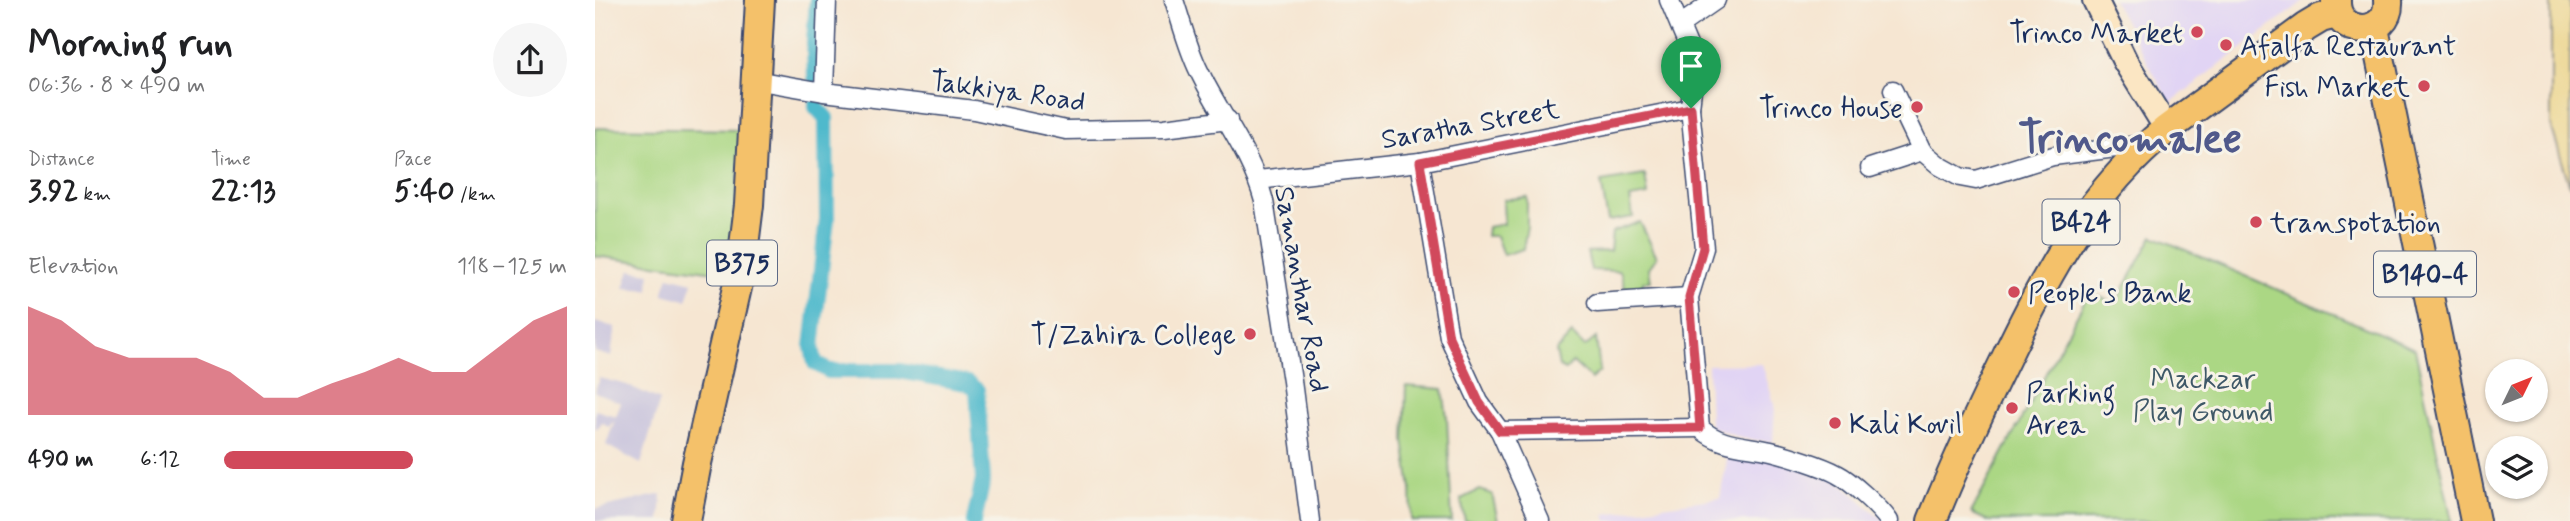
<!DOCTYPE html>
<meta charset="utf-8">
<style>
:root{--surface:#fff;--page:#f6f6f6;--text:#202124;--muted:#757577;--accent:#d1495b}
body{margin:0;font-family:Mynerve,sans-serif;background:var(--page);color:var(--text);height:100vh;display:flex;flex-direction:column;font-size:26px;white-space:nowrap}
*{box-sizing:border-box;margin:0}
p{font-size:23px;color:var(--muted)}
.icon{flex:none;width:38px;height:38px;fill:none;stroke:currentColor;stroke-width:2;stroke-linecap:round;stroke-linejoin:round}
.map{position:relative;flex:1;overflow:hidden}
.sheet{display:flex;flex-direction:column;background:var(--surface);width:595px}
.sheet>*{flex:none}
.needle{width:46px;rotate:47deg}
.controls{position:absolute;left:1890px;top:359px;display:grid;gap:14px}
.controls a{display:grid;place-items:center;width:63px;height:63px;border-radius:50%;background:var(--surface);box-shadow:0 2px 5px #0004;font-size:35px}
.pin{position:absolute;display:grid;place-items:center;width:60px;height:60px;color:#fff;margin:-72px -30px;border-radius:50% 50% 50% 0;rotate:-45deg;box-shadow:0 0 7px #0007}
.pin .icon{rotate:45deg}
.round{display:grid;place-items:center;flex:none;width:74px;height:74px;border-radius:37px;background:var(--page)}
.overview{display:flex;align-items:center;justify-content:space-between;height:119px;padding:0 28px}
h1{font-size:38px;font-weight:700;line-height:52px}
.metrics{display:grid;grid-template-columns:repeat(3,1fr);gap:10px;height:119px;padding:7px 28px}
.metrics div{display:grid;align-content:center}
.metrics b{font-size:30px;font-weight:700}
.metrics small{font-size:19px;font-weight:400}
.metrics p{font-size:19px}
.chart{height:196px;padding:14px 28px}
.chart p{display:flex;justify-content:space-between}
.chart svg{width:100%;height:126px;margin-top:7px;fill:var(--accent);opacity:.7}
ul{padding:0 28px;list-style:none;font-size:23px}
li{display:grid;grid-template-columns:112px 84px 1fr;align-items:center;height:52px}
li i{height:18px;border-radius:9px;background:var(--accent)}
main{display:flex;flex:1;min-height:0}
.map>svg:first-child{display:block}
</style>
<main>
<section class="sheet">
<div class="overview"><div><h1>Morning run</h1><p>06:36 · 8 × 490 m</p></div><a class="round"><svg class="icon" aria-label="share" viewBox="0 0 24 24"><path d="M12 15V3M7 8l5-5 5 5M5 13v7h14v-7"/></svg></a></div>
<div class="metrics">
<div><p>Distance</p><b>3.92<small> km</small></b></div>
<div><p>Time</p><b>22:13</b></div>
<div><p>Pace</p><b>5:40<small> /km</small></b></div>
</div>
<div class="chart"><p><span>Elevation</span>118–125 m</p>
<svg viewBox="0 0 160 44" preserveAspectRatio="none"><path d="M0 44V6L10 11L20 20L30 24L40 24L50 24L60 29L70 38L80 38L90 33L100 29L110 24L120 29L130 29L140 20L150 11L160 6V44z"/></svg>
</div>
<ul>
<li><b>490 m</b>6:12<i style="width:55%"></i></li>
</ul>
</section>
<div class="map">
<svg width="1975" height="521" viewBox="0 0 1975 521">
<rect width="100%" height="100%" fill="#f7f3e8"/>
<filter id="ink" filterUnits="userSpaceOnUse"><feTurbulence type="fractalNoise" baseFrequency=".0143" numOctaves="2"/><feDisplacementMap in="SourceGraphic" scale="14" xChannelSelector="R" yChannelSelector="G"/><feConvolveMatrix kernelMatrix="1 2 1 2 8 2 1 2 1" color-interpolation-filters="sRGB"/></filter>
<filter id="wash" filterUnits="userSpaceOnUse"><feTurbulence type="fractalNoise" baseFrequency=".00686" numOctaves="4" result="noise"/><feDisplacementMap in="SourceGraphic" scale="28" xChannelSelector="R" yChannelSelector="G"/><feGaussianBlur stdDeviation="1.57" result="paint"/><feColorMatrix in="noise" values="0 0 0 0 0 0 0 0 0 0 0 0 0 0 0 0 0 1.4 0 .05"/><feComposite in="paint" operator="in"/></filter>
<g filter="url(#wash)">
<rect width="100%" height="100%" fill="#f6e6d2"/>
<!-- built -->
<g fill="#e1d4f4">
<path d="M1518,0H1709V1L1575,103Z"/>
<path d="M1167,364L1180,407L1178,442L1145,438L1115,426L1113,365Z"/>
<path d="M1134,449L1178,455L1240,478L1289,521H1012L1010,514L1125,498Z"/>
</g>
<!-- industrial -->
<g fill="#c5c0db">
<path d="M35,270L55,273L54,290L29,288Z"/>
<path d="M74,276L98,282L92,300L68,294Z"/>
<path d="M0,322L20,327L16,357L0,352Z"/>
<path d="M4,378L32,385L65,400L46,464L11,445L20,419L14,427L7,422L3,428H0V410L21,416L26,403L0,392Z"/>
<path d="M67,494L65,521H0V509Z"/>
</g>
<!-- green -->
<g fill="#abd784" stroke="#638371" stroke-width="2">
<path d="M0,128L147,130L136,274L0,256Z"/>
<path d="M1050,175L1053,195L1035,198L1038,217L1013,221L1006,182Z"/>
<path d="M932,197V227L928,249L908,255L901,236H891L892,227L909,224L908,200Z"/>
<path d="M1045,222L1062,257L1054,268L1056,281L1048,282L1047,296L1032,295L1025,271L996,270L992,252L1015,251L1017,232Z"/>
<path d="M1558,236L1820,349L1857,521H1393L1376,513L1494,293L1521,303Z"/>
<path d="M977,334L990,347L1001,338L1005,371L996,379L978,362L971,370L964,367L961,351Z"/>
<path d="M811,386L848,389L852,418L857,521H817L816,489L809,440Z"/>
<path d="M884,490L897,494L903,521H870L866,499Z"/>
</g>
<!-- sand -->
<path fill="#eeda9e" stroke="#84847e" stroke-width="2" d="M1956,0H1975V187L1956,125Z"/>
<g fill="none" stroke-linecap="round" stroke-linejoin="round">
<!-- canal -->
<g stroke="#4fb9cc" stroke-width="16">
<path d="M220,78L219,42L222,0"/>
<path d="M221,103V107L231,118L232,219L217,347L220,363L234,371H304L372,383L382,390L388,480L379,521"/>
</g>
</g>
</g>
<g filter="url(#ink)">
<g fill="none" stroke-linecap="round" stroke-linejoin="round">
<defs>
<g id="minor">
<path d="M579,0C587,24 593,49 604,71C625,115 656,153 669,201L697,381L715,521"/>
<path d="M1074,0L1100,62L1095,108L1109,248L1094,297L1105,428C1126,447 1150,445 1176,451C1192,455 1228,466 1242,474C1256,481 1285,508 1294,521"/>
<path d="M1085,25L1121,0"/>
<path d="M160,80L229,92L379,110L471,130L569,128L633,120"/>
<path d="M1298,90L1327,151L1345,166L1365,177L1381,180L1458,156L1552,144"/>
<path d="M229,92L232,0"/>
<path d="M825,162L854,337L884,402L905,431L945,521"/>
<path d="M1275,168L1327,151"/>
<path d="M663,180L825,162L1095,108"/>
<path d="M1002,303L1094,297"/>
<path d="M905,431L1105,428"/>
</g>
<path id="secondary" d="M1500,0L1530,61L1572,129"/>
<g id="primary">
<path d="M1741,0C1739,38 1796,39 1793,0"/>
<path d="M1779,28L1880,521"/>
<path d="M91,521L102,463L146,270L154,205L165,0"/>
<path d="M1337,521C1359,466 1384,413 1410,360C1451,274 1496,190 1572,129L1711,27L1726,18L1742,14"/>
</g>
</defs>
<!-- minor casing -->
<use href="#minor" stroke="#3c4a6f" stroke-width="21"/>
<!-- secondary casing -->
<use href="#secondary" stroke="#3c4a6f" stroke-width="28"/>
<!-- primary casing -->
<use href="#primary" stroke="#3c4a6f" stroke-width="32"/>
<!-- minor -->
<use href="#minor" stroke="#fff" stroke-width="18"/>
<!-- secondary -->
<use href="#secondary" stroke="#fbe6c3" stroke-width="24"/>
<!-- primary -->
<use href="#primary" stroke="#f4c16a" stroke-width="28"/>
</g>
</g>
<g fill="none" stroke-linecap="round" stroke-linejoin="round" filter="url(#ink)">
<defs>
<path id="route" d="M1096,108L1108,248L1094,297L1105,428L905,431L884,402L854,337L825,162Z"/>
</defs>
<!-- route casing -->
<use href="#route" stroke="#fff" stroke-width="14"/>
<!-- route -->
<use href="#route" stroke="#d1495b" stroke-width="9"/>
</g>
<!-- markers -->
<g fill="#d1495b" stroke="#f7f3e8" stroke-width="2.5">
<circle cx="1602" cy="32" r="7"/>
<circle cx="1631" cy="45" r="7"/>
<circle cx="1829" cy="86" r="7"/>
<circle cx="1322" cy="107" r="7"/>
<circle cx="1661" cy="222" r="7"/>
<circle cx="1419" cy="292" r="7"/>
<circle cx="655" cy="334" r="7"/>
<circle cx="1417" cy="408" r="7"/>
<circle cx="1240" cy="423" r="7"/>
</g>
<g text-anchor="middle" stroke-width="6" stroke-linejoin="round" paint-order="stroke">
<!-- shield labels -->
<g fill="#f7f3e8" stroke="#5d6a87" stroke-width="2">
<rect x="1447.5" y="199.5" width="77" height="45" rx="5"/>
<rect x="112" y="240.5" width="70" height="45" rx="5"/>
<rect x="1779" y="251.5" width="102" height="45" rx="5"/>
</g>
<g font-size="26" font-weight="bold" fill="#1b2f5e">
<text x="1486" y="231">B424</text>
<text x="147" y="272">B375</text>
<text x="1830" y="283">B140-4</text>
</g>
<!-- poi labels -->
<g font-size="28" fill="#1b2f5e" stroke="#f7f3e8" text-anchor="start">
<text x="1588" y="42" text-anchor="end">Trinco Market</text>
<text x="1645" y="55">Afalfa Restaurant</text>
<text x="1815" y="96" text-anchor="end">Fish Market</text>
<text x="1308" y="117" text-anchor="end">Trinco House</text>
<text x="1675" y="232">transpotation</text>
<text x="1433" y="302">People's Bank</text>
<text x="641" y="344" text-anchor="end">T/Zahira College</text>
<text x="1431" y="402">Parking<tspan x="1431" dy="32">Area</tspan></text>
<text x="1254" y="433">Kali Kovil</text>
</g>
<!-- street labels -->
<g font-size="28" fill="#1b2f5e" stroke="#f7f3e8">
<text transform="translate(413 90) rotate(8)" y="10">Takkiya Road</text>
<text transform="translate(875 123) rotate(-10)" y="10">Saratha Street</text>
<text transform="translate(708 289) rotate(80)" y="10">Samanthar Road</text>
</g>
<!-- park labels -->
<g font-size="28" fill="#3f5968" stroke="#f7f3e8">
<text x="1608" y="388">Mackzar<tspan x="1608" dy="32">Play Ground</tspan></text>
</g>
<!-- town labels -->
<g font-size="42" font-weight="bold" fill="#50598b" stroke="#f7f3e8">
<text x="1535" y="152">Trincomalee</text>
</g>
</g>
</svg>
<div class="controls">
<a><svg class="needle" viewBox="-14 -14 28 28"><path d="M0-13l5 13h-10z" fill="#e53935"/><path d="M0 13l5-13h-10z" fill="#757577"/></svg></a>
<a><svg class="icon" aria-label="layers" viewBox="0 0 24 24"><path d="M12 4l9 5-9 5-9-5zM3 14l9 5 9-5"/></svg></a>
</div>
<div class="pin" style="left:1096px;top:108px;background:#1e9e55"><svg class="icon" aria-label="arrive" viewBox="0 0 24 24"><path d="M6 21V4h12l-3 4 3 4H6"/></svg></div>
</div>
</main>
